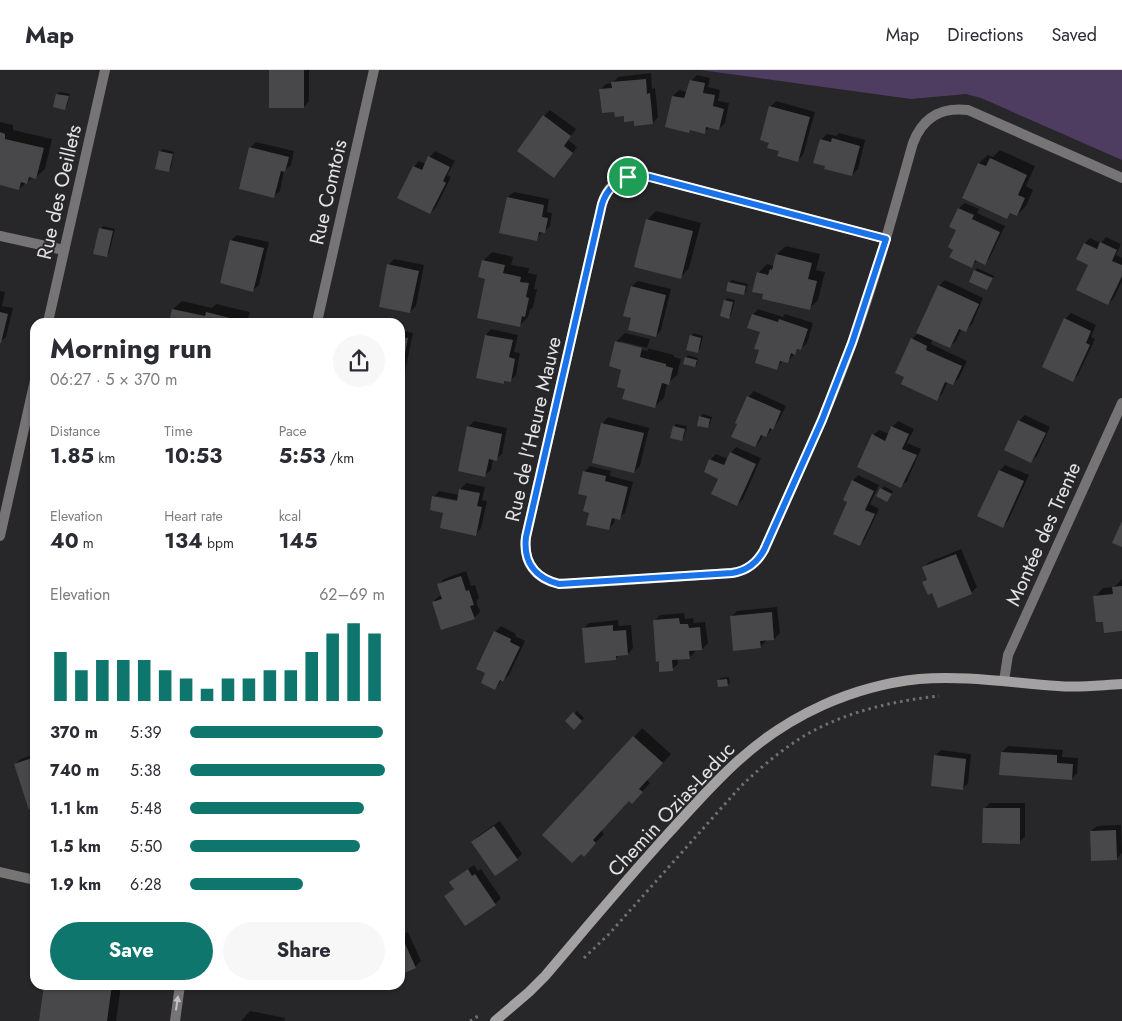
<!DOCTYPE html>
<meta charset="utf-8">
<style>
:root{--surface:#fff;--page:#f7f7f7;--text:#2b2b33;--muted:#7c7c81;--line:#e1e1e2;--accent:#0f766e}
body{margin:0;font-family:Jost,sans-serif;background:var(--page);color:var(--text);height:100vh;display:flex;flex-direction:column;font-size:19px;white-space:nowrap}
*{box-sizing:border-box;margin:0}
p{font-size:16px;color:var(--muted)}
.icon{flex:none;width:28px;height:28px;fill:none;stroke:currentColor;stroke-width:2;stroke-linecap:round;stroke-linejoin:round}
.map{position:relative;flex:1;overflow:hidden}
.sheet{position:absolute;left:30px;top:248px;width:375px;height:672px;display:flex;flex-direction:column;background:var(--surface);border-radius:15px;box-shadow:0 1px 4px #0004}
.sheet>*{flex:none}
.pin{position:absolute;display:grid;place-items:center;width:42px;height:42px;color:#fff;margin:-21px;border:2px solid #fff;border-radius:50%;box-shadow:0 1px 5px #0007}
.round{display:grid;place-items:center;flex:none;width:52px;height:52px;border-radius:26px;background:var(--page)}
.summary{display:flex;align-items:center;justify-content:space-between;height:85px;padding:0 20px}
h1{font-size:28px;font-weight:700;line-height:38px}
.stats{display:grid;grid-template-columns:repeat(3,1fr);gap:8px;height:85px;padding:5px 20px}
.stats div{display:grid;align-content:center}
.stats b{font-size:21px;font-weight:700}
.stats small{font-size:14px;font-weight:400}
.stats p{font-size:14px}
.chart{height:140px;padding:10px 20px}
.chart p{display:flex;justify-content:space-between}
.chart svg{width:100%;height:90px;margin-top:5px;stroke:var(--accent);stroke-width:6}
.action{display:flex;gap:10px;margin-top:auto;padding:10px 20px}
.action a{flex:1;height:58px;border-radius:30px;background:var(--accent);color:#fff;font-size:20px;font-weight:700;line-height:58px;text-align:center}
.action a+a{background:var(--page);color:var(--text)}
ul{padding:0 20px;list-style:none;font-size:16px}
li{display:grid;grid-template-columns:80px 60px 1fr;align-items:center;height:38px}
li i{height:12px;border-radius:6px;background:var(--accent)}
header{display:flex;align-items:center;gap:30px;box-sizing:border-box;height:70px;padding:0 25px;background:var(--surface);border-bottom:1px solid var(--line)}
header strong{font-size:24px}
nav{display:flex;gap:28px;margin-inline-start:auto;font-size:18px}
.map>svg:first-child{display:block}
</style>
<header>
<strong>Map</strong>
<nav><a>Map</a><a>Directions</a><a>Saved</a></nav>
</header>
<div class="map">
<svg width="1122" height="951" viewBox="0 0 1122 951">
<rect width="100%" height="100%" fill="#272629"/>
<!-- green -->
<path fill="#4e3d60" d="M701,0H1122V90L981,28L966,24L911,29Z"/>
<!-- shadow -->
<g fill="#0007" fill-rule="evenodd">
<path d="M270,0H309V31L304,37Z"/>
<path d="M651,3L652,19L655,18L658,47L653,53L635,50L615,41L600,20L606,14L613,13L618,7Z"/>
<path d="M697,5L710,8L708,17L720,20L718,31L729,33L725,53L719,59L710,57L704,62L691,59L689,61L673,26L679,20L687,22L691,11Z"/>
<path d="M60,22L70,24L67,36L65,39L55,36L57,24Z"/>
<path d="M776,31L815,42L803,85L797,91L780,81L770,72V37Z"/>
<path d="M550,40L576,59L568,70L577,77L560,101L554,107L544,46Z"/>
<path d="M0,52L13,55V60L52,69L45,99L36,107H33L19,119L0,114Z"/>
<path d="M839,63L865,70L858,99L852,105L821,70L827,64L836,66Z"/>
<path d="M256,72L294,81L291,95L284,101L280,121L274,126L250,78Z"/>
<path d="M163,79L174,82L171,98L168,101L160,82Z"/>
<path d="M1000,80L1035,96L1026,116L1033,120L1026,136L1017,145L1011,142L1007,147L979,93L988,85L993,87Z"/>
<path d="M435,81L455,91L447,105L451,107L436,137L430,143L414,97L419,91L426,94L430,87Z"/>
<path d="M514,122L549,129L547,142L552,143L550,156L544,162H542L536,169L508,127Z"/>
<path d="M965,133L979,139L977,143L1005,156L990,187L985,193L978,190L971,196L954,179L958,159L951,156L959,138Z"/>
<path d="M656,141L701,153L689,198L681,207L647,150Z"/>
<path d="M103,156L115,159L109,183L107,186L101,159Z"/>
<path d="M237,165L269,172L259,215L253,220L221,212L231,170Z"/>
<path d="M1106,167L1121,174L1116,185L1122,188V211L1114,228L1108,234L1085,173L1090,168L1101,173Z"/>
<path d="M786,176L820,184L816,200L825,202L818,230L809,239L765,223L758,203L767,194L774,196L777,184Z"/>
<path d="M492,182L513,187L511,195L529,198L528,203L537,205L534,219H537L533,237L530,240L528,247L520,255L486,208L483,191Z"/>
<path d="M394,189L424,195L416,236L410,242L388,195Z"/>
<path d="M977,198L994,206L989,216L987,219L975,201Z"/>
<path d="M732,210L748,214L746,222L743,224L729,213Z"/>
<path d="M945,210L983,228L972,254L966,260L962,258L956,271L950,277L933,269L931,274L967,291L959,308L953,314L948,311L942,324L936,329L906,306L912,269L919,262L939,216Z"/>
<path d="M638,211L671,219L661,260L656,266L632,247V216Z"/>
<path d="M0,221L5,222L2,236L13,238L6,267L0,272Z"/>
<path d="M727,228L735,230L731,245L729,247L725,231Z"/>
<path d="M182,231L212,238L216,234L250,242L247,252H170L173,239Z"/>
<path d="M758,239L783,247L785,244L813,253L807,273L801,279L800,278L794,283L793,286L787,291L783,290L777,298L761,279V261L753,245Z"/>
<path d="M1071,243L1096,255L1091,267L1095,269L1078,305L1073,310L1065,249Z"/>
<path d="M491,259L518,265L514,282L520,283L516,305L510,311L506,310L503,313L486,265Z"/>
<path d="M400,260L413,263L404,306L400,310Z"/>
<path d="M625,263L650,269L647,278L674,285V287L681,289L677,305L668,313H667L664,328L655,336L626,318L623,299L616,272ZM620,271L648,278V281L620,274Z"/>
<path d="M694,263L703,266L700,279L697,282L691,266Z"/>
<path d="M688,285L698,288L697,294L695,296L686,288Z"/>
<path d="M754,321L786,336L778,352L766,366L763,364L761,370L755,376L748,327Z"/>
<path d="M703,344L712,347L710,354L707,357L700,347Z"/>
<path d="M1025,345L1050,357L1037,386L1031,391L1019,351Z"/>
<path d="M608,347L649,358L640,396L634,402L593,392L603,353Z"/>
<path d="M474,351L507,358L502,384L496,389H493L491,400L485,405L468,357Z"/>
<path d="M898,351L914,359L907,373L921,379L907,411L901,416L873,365L879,360L889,364L892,357Z"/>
<path d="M676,354L687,356L684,367L681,369L671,367L674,356Z"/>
<path d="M736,377L761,388L743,429L737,435L720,408L710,390L716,384L728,389L731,383Z"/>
<path d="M1005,395L1029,405L1008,451L1002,457L1000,400Z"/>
<path d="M590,396L611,401L610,406L633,412L625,443L619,448H615L614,453L608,459L591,442L585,401Z"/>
<path d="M858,405L879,415L870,434L879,439L865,469L860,475L849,431L853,411Z"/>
<path d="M466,413L485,417L482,430L487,431L481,458L476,464L434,427L439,421L459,425L461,419ZM436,426L463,431V434L436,428Z"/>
<path d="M884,416L893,421L890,428L878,425Z"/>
<path d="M961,479L977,517L971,523L933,522L924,512L928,509L923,498L929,492Z"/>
<path d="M466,501L471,516L475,515L479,528L476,531L480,542L474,548L433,532L439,526H442L438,515L444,509Z"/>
<path d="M1122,509V560L1104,550L1095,527L1103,518L1114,517Z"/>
<path d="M777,537L780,563L774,569L766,570V571L760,577L731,547L737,541Z"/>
<path d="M684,543L685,549L693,548L694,553L705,552L708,573L702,579H695V582L690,587L677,588L678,594L672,599L660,590L654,551L660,545Z"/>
<path d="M618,550L619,556L631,555L633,578L628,584H620L615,589L583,559L589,553Z"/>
<path d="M501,556L516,564L515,566L525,571L509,605L503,611L502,610L495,619L487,603L495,562Z"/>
<path d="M729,607L730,613L727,615L718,610L721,608Z"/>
<path d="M577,641L584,648L574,658L567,651Z"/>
<path d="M642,658L671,684L647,710L650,713L640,724L629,729L601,760L604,764L584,785L634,667Z"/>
<path d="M1008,676L1063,680L1062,687L1078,688L1077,703L1072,708L1002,682Z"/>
<path d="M941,680L971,684L968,713L962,719L935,686Z"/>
<path d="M35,684V736L15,694L21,689Z"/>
<path d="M990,733H1025V767L1019,772L984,739Z"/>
<path d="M500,751L522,784L517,789L473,772L478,766Z"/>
<path d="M1121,755L1122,783L1117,788L1091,761L1097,756Z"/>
<path d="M474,795L478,801L481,799L501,828L495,834L465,854L445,826L455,818L451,812L456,807Z"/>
<path d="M408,862L421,891L415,897L400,904V866Z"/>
<path d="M45,915H121L116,951H41Z"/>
<path d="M250,941L285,948L284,951H241Z"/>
</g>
<!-- building -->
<g fill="#48474a">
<rect x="269" y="0" width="35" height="38"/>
<path d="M646,9L647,24L650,23L653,54L634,56V51L624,52V46L615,47L614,42L602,43L599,19L612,18L611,12Z"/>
<path d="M690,10L705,13L703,23L715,25L713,36L724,39L719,60L706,57L705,64L690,60L689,63L665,57L672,26L684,28Z"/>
<path d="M56,24L69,26L65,40L53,37Z"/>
<path d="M769,36L810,47L798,92L777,86L779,81L767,78L769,73L760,70Z"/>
<path d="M543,45L571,66L564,76L573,83L554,108L517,81Z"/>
<path d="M0,62L5,64V69L44,78L36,109L29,107L27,114L21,112L19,120L0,115Z"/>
<path d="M832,68L860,76L852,106L824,99L825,96L813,93L820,69L831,72Z"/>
<path d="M249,77L289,87L285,102L281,101L274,128L239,119Z"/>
<path d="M159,81L173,84L169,102L155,99Z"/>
<path d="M428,86L450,97L443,111L446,113L430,144L397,128L413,96L422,100Z"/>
<path d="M990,88L1027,105L1018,125L1025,128L1017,146L1010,143L1007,149L962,128L978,93L986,96Z"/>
<path d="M507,127L544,135L542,147L548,148L545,163L539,162L537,171L499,163Z"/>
<path d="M958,138L974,145L972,149L1000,162L985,195L975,190L972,198L949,187L953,180L948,177L956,160L949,157Z"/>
<path d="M646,149L693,161L681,209L634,197Z"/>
<path d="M99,158L113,161L107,187L93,184Z"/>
<path d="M230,170L264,178L253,222L220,213Z"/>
<path d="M1100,172L1117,180L1112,191L1122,195V206L1108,235L1076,220L1088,195L1076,189L1084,173L1097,179Z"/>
<path d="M776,184L812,193L808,209L817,211L810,240L762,229L763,224L752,222L757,202L768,205L770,199L772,200Z"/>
<path d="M482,190L505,195L503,203L521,207L520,212L529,213L526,227L529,228L525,247L522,246L520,257L477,248L485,209L478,207Z"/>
<path d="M387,194L419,201L410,243L379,237Z"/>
<path d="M974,200L993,208L987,220L969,212Z"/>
<path d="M728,212L746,216L744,225L726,221Z"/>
<path d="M938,215L979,234L966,262L959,259L950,278L916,263Z"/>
<path d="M631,216L666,225L656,267L628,260L631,248L623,246Z"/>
<path d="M724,230L733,232L729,249L720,246Z"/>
<path d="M172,239L205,246L206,242L242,251V252H169Z"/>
<path d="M0,242L8,244L1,273H0Z"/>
<path d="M752,244L778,252L779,249L808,259L801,280L797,279L795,285L791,283L788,293L780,291L777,300L755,293L759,280L754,279L760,262L747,258Z"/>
<path d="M1064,248L1091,261L1086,273L1090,275L1073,312L1042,297Z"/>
<path d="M485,265L513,270L509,287L515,289L511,312L504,311V314L476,308Z"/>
<path d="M690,265L701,268L698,283L686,280Z"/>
<path d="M400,267L408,268L401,303H400Z"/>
<path d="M911,268L927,276L926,280L962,296L953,315L945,312L937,331L901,314L904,307L895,303Z"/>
<path d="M615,271L642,278L640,287L666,294V296L673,298L669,315L662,313L655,338L622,329L625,319L617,317L621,300L609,296Z"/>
<path d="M685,287L697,290L695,297L683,294Z"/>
<path d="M747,326L781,341L773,360L770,358L766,367L761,365L755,377L731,367L737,354L735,353Z"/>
<path d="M699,346L710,349L708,358L697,356Z"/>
<path d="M1018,350L1046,363L1031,393L1004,380Z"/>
<path d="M601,353L644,363L634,403L592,393Z"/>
<path d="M467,356L502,364L497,391L489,389L485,407L458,401Z"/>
<path d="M673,356L685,359L682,371L670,368Z"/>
<path d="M891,356L909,364L902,379L917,385L901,418L857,397L872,364L885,371Z"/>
<path d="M730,382L756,394L737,436L711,424L718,409L704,402L709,389L724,395Z"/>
<path d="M999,400L1024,411L1003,458L977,446Z"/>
<path d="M583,401L606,406L605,411L628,417L620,450L612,448L609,460L586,455L589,443L583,441L587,426L578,424Z"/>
<path d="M852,410L874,421L865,440L875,444L860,476L833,464L847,432L843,430Z"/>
<path d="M880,418L892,424L887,432L876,426Z"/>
<path d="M459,419L480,423L477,436L482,437L476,466L440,458L443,443L430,440L432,426L457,431Z"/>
<path d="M1122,451V477L1112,473Z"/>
<path d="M956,484L972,524L938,538L932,523L928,525L922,512L927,510L922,497Z"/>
<path d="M461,506L466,521L469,520L474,535L470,536L475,549L441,560L432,532L442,529L437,514Z"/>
<path d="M1122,516V561L1104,563L1103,552H1096L1093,526L1113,524L1112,517Z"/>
<path d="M772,542L774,570L760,571L761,578L733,581L730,546Z"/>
<path d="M679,548L680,554H688L689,558L700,557L702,580L689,581L690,589L672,590L673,601L659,602V591L656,592L653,550Z"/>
<path d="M613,555V561L626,560L628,585L616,586V590L585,593L582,558Z"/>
<path d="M494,561L511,569L510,572L520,577L503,612L500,610L495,620L481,613L485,603L476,599Z"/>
<path d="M727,609L728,616L718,617L717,610Z"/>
<path d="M573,642L582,651L574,660L565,651Z"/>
<path d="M633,666L663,693L639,719L643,722L632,734L629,731L593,770L596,773L584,787L581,784L572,793L542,765Z"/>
<path d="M1001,682L1057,685V693L1073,694L1072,710L999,705Z"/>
<path d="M934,685L966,689L963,720L931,716Z"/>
<path d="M35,687V738L29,740L14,694Z"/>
<path d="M983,738H1020V774L982,773Z"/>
<path d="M494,756L518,790L495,806L471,772Z"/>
<path d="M1116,760L1117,790L1091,791L1090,761Z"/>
<path d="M468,799L472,806L475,804L496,835L465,856L444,826L454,819L449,812Z"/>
<path d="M402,867L416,898L400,905V868Z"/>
<path d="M44,915H112L107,951H39Z"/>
</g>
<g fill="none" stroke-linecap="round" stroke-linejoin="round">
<!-- path -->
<g stroke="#707072" stroke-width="3" stroke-dasharray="2.5 4" stroke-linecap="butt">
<path d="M584,888L609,864L741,716C760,698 781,680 804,666C845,642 892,631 939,626"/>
<path d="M470,951L480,945"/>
</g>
<!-- street -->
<g stroke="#767475" stroke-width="10">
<path d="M0,166L64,180"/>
<path d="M886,169L650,107C627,103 609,110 602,134L526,467C522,494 538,513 566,514L732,503C747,501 756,493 764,480C794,412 827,344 852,273C876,208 894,140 913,73C923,47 941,37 968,40L1122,108"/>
<path d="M48,252L105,0"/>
<path d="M317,252L374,0"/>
<path d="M0,466L35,310"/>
<path d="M1004,611L1008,585L1122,333"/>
<path d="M0,802L35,810"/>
<path d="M175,951L180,915"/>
</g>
<!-- secondary -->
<path stroke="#a3a1a1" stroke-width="10" d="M495,951L529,922L545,906C585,859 625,811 666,766C690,740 713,713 739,690C789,645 852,616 919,609C965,605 1012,613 1058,616C1079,618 1101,615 1122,614"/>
</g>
<!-- one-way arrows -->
<defs><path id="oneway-solid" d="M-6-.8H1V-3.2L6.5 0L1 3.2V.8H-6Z" transform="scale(1.25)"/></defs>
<use fill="#c2c2c3" href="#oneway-solid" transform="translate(177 933) rotate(-82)"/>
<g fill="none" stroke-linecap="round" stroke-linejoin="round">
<defs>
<path id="route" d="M634,105L650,107L886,169L852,273L822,350L764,480C757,493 746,501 732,503L559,514C535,508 523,492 526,467L602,134C607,118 618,109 634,105Z"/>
</defs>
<!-- route casing -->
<use href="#route" stroke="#fff" stroke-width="10"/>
<!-- route -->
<use href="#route" stroke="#1a73e8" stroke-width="6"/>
</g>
<g text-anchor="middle" stroke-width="4" stroke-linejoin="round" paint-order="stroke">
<!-- street labels -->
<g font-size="20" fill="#e3e3e4" stroke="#272629">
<text transform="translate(59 122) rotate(-77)" y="7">Rue des Oeillets</text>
<text transform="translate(328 122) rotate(-77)" y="7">Rue Comtois</text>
<text transform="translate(533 359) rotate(-77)" y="7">Rue de l'Heure Mauve</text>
<text transform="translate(1043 464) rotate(-66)" y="7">Montée des Trente</text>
<text transform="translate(671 739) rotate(-47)" y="7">Chemin Ozias-Leduc</text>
</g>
</g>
</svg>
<div class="pin" style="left:628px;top:107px;background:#1e9e55"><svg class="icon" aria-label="arrive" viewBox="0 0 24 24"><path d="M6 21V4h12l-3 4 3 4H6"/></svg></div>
<section class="sheet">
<div class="summary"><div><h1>Morning run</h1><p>06:27 · 5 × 370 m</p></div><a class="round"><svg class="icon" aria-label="share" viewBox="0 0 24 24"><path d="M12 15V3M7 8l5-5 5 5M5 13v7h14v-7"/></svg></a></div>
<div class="stats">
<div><p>Distance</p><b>1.85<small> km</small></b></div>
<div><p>Time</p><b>10:53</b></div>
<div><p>Pace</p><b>5:53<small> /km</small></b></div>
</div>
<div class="stats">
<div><p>Elevation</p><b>40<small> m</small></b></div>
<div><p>Heart rate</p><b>134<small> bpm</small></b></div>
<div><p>kcal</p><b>145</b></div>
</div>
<div class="chart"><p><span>Elevation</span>62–69 m</p>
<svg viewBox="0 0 160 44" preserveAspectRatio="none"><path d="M5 44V20M15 44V29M25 44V24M35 44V24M45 44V24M55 44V29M65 44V33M75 44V38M85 44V33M95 44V33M105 44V29M115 44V29M125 44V20M135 44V11M145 44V6M155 44V11"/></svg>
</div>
<ul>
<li><b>370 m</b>5:39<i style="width:99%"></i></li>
<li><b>740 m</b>5:38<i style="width:100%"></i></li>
<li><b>1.1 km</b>5:48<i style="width:89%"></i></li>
<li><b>1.5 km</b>5:50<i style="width:87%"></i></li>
<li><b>1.9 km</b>6:28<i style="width:58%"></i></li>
</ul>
<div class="action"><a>Save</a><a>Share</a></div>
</section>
</div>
